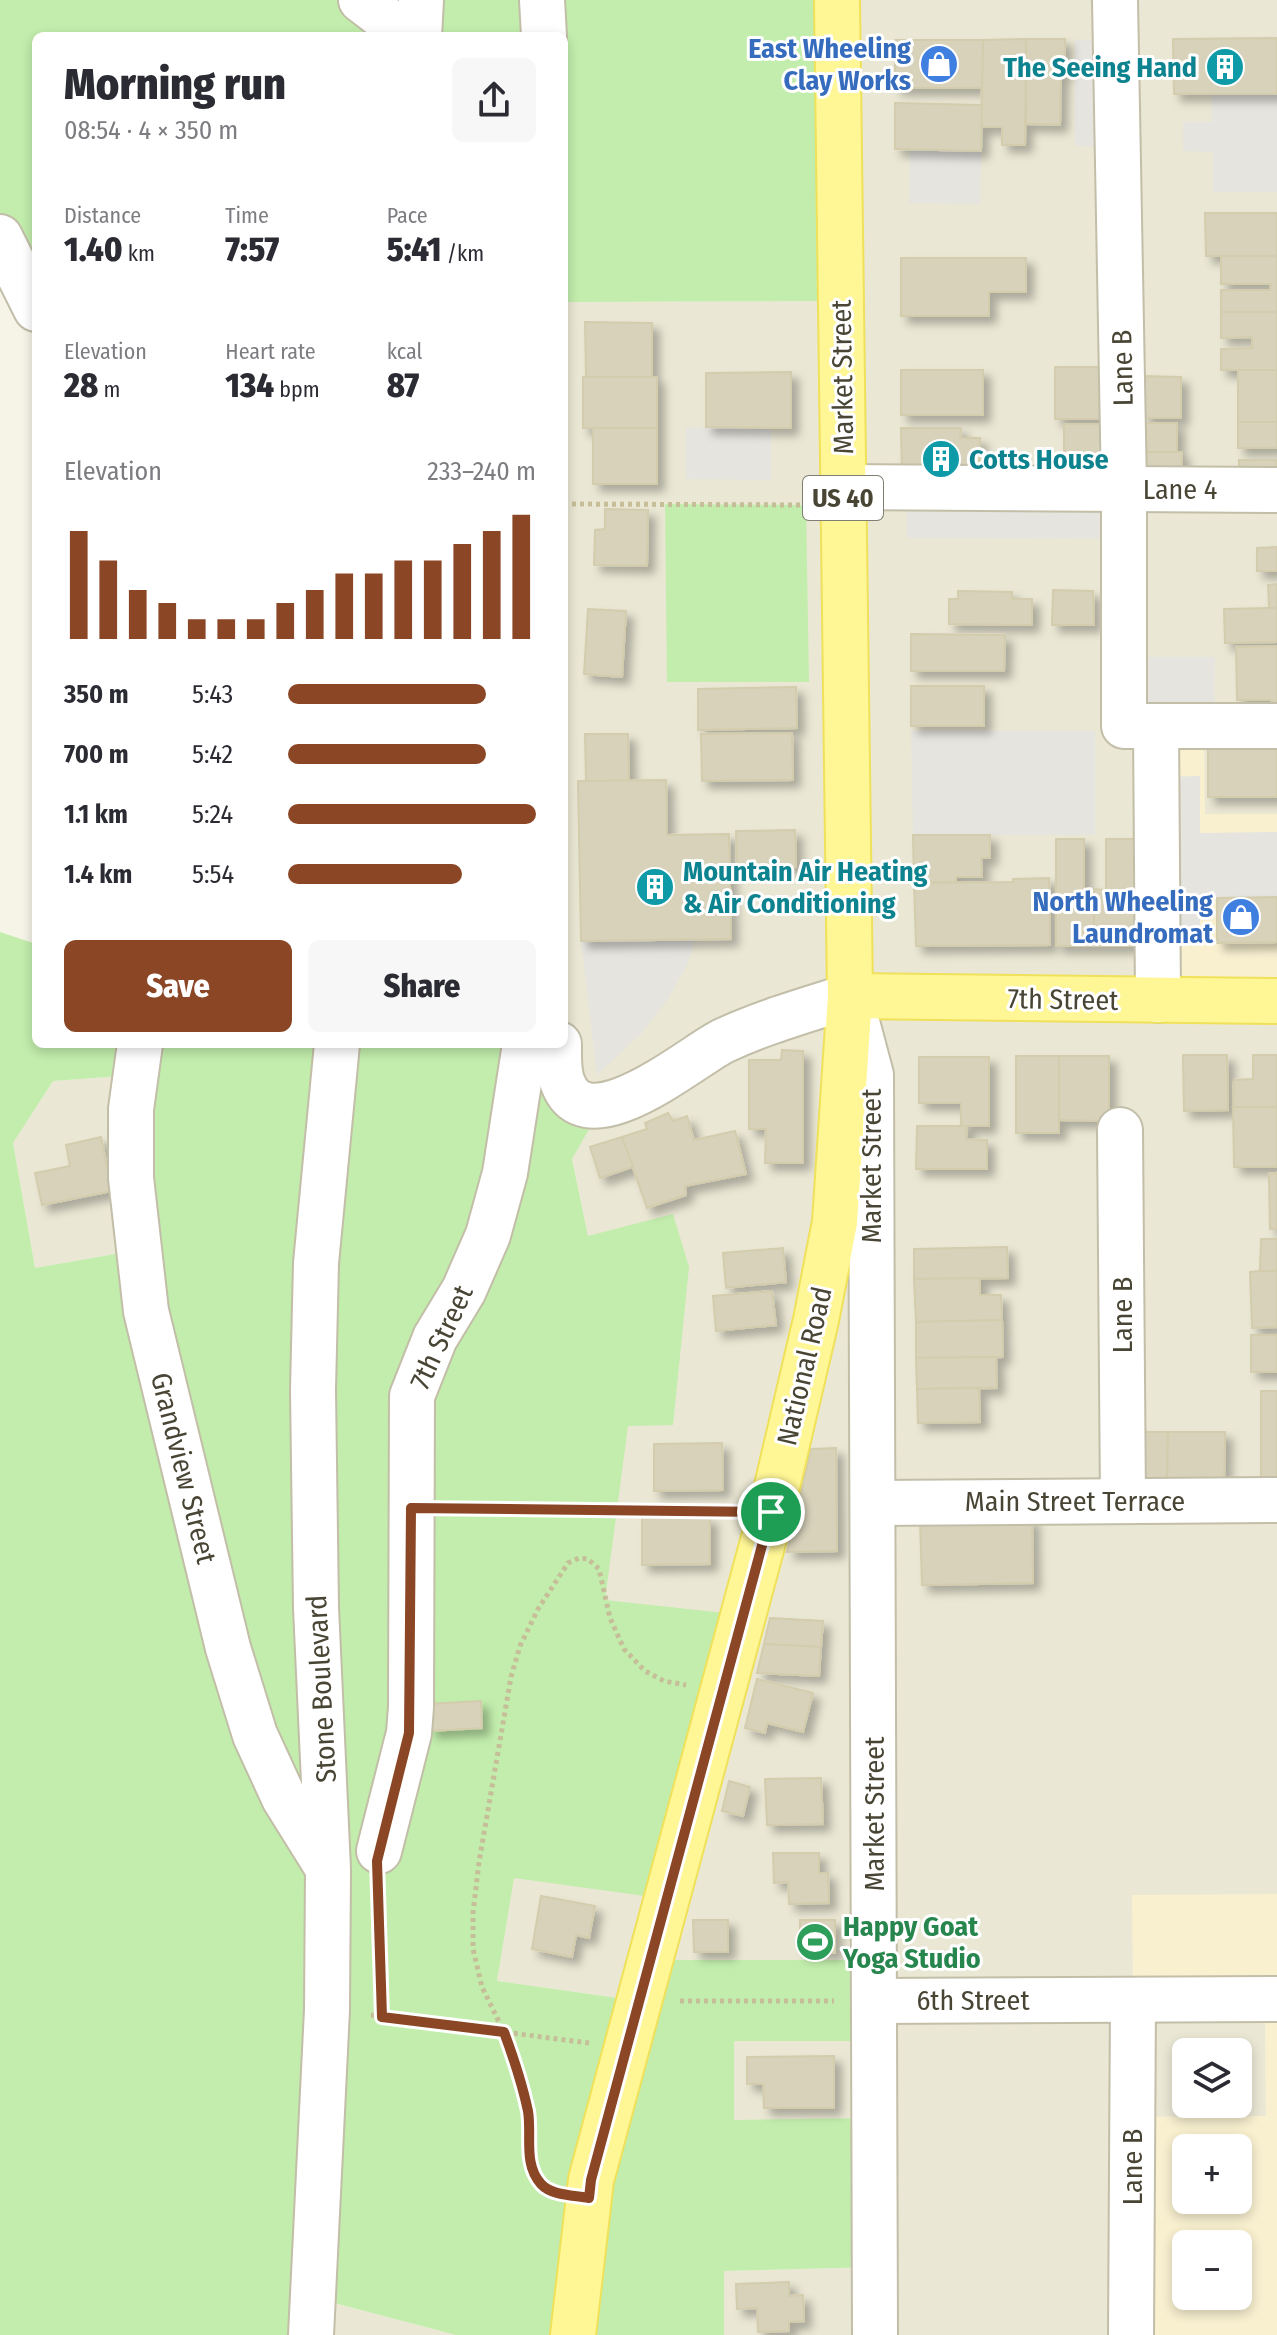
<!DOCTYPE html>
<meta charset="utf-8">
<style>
:root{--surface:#fff;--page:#f7f7f7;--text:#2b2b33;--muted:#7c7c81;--accent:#8a4625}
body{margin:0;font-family:"Fira Sans Condensed",sans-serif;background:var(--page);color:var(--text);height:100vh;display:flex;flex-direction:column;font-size:30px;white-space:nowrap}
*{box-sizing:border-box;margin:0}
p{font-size:26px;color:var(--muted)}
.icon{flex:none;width:44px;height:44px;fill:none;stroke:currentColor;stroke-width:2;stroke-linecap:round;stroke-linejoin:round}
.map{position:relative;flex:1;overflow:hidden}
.panel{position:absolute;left:32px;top:32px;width:536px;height:1016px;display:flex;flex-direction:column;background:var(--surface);border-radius:12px;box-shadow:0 4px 12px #0003}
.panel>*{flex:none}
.buttons{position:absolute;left:1172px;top:2038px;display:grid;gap:16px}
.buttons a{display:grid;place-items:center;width:80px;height:80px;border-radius:12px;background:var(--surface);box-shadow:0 4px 12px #0003;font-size:40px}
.pin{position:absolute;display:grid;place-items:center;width:68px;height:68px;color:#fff;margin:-34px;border:4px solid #fff;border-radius:50%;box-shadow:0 2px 8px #0007}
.round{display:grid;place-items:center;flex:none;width:84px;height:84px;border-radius:12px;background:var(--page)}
.head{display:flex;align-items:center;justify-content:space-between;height:136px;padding:0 32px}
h1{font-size:44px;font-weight:800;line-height:60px}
.metrics{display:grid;grid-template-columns:repeat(3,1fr);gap:12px;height:136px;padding:8px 32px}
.metrics div{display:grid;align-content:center}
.metrics b{font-size:34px;font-weight:800}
.metrics small{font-size:22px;font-weight:400}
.metrics p{font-size:22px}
.chart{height:224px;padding:16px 32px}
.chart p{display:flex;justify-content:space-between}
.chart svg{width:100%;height:144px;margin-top:8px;stroke:var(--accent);stroke-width:6}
.button{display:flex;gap:16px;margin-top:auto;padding:16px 32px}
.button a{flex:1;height:92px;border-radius:12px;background:var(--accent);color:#fff;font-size:32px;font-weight:800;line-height:92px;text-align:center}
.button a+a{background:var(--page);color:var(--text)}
ul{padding:0 32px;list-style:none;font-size:26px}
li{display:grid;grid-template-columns:128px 96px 1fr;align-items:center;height:60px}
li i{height:20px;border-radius:10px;background:var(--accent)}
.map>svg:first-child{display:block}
</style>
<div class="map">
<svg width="1277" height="2335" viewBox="0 0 1277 2335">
<defs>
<filter id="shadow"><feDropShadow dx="7" dy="7" stdDeviation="4" flood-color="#0004"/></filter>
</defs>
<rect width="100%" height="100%" fill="#f5f4e7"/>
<!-- residential -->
<g fill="#eae7d4" fill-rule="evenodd">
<path d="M837,0H1277V1999L1265,2000L1266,2116L1132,2117L1131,2335H724V2271L874,2267L734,2120V2041H874L640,2001L497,1981L529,1783L324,1759L588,1236L572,1158L602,1106L564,1044V302L840,301ZM1186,2052H1238V2104H1186Z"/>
<path d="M135,1075L138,1250L35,1268L13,1143L53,1081Z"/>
<path d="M314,2298L456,2335H311Z"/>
</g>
<!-- commercial -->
<g fill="#f9f0d0" fill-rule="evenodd">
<path d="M1145,726H1204L1205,814H1277V1001L1158,1000Z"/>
<path d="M1277,1894V2335H1131L1132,2117L1266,2116L1265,1999L1133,2000L1132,1895ZM1186,2148H1238V2200H1186ZM1186,2244H1238V2296H1186Z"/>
</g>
<!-- green -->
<g fill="#c2edac" fill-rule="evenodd">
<path d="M0,0H837L841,301L564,302V36H36V309L0,242Z"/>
<path d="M665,504L806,505L809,682H667Z"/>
<path d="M0,932L36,944V1044H559L603,1105L572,1159L588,1236L673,1214L689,1267L673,1425L628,1426L605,1600L743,1615L667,1899L514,1878L497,1981L639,2001L650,1960H875V2041H734V2120L875,2118V2267L724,2271V2335H456L315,2298L311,2335H0ZM134,1075L138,1250L35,1268L13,1143L53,1081Z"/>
</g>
<!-- parking -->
<g fill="#e6e4df">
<path d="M1075,40H1115L1116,146H1075Z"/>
<path d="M1212,94H1277V192H1213V152L1183,151V122H1212Z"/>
<path d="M910,150L981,151L980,204L909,203Z"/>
<path d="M771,427V480L686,479V428Z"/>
<path d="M907,501L1115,502V539L907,538Z"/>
<path d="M1140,657H1215L1214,715L1139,714Z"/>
<path d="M911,731H1095V835H913Z"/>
<path d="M1200,776V833L1277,832V897L1200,898V939H1163L1162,777Z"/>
<path d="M695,939L688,963L668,999L641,1034L597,1075L581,941Z"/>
</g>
<!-- building -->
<g fill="#d8d2bb" stroke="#d3ccad" stroke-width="2" filter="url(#shadow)">
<path d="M1277,38V94H1174L1173,39Z"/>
<path d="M1026,39H1065L1064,75H1061L1060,125L1026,124Z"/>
<path d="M1026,39L1025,145H1002V127H981L983,40Z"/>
<path d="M895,40H983L982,88H895Z"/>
<path d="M895,103L982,105L981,151L895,149Z"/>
<path d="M1205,213H1277V256H1206Z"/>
<path d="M1221,256H1277V312H1221V290H1270L1271,284H1221Z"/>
<path d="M901,258H1026V292H989V316H901Z"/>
<path d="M1221,312H1277V370H1221V349L1252,348V337L1221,338Z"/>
<path d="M585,322L652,323V377H586Z"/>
<rect x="1055" y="367" width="56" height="52"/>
<rect x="901" y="370" width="82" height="45"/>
<rect x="1238" y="370" width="39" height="52"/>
<path d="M791,372V428L706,427V373Z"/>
<path d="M1143,376L1181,377V418H1143Z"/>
<rect x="583" y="377" width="74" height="51"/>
<rect x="1238" y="422" width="39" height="26"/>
<path d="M1137,423H1177V453H1136Z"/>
<rect x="1064" y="424" width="41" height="56"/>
<rect x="593" y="428" width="64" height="56"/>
<path d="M901,428H961L960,438H980V480L902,479Z"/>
<path d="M1144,452H1182V477H1145Z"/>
<rect x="1239" y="460" width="38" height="20"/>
<path d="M605,509L648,510L647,566L594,565L595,530L605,529Z"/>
<path d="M1277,547V571H1257V548Z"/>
<path d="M1277,584V608H1269L1268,585Z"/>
<path d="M1053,590L1093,591L1094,625H1052Z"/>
<path d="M958,591L1012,592V599H1032V625L949,624V599H958Z"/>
<path d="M1269,608H1277V642L1225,643L1224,609Z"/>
<path d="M588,609L626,611L622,677L584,674Z"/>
<path d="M911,634L1005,635L1004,671H911Z"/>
<path d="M1277,646V714H1271L1272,700H1237L1236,647Z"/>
<rect x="911" y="686" width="73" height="40"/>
<path d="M796,687L797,728L698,730V689Z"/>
<path d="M792,733L793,780L702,781L701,734Z"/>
<path d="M585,734H628L629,781L586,782Z"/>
<rect x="1208" y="744" width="69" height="53"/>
<path d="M666,780L667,835L729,834L731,939L581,941L578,781Z"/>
<path d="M795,830L796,867L737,868L736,831Z"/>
<path d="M913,835H990V858H981L982,877H956V882L914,883Z"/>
<path d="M1056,839H1084V889H1094V946H1056Z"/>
<path d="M1106,839H1147L1146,946H1094V889L1106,890Z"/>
<path d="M1049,878L1050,945L916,946L914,883L1013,882V879Z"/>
<path d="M1277,897V942L1217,943V898Z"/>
<path d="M782,1050L803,1051V1163H765L766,1129H749V1060H781Z"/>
<path d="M1183,1055H1227L1228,1110L1184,1111Z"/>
<path d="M1253,1055H1277V1107H1233L1234,1080L1253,1079Z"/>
<rect x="1016" y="1056" width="43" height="77"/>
<path d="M1059,1056H1109V1121L1059,1120Z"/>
<path d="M919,1057H989V1126H961V1103H919Z"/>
<path d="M1233,1107H1277V1167H1234Z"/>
<path d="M668,1113L673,1121L687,1116L694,1140L735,1131L746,1174L685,1186L686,1195L647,1208L622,1137L647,1129L645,1123Z"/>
<path d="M917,1126H967L966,1139L987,1140V1169H916Z"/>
<path d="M101,1137L112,1191L42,1205L35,1173L70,1166L66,1145Z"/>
<path d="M622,1137L633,1167L600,1178L590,1147Z"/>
<path d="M1277,1173V1229H1270L1269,1174Z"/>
<path d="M1261,1239H1277V1271H1260Z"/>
<path d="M1007,1247L1008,1278L914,1279V1249Z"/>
<path d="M783,1248L786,1282L726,1288L723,1253Z"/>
<path d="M1260,1271H1277V1327L1252,1328L1250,1272Z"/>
<path d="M980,1278V1295H1001L1002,1320L916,1322L914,1279Z"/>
<path d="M772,1291L776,1325L716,1331L713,1296Z"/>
<path d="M1002,1320L1003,1357L916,1358V1322Z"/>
<rect x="1251" y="1335" width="26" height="37"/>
<path d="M996,1357L997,1388L917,1389L916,1358Z"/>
<path d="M979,1388L980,1422L918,1423L917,1389Z"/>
<rect x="1261" y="1391" width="16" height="89"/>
<path d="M1136,1432H1168L1167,1492L1135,1491Z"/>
<path d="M1168,1432H1225L1224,1492H1167Z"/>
<path d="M722,1443L723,1490L654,1491V1444Z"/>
<path d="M836,1448L837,1551L787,1552L811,1449Z"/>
<path d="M710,1517V1564L642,1565V1518Z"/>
<path d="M1032,1518L1033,1583L922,1585L920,1520Z"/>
<path d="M770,1618L823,1621L821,1647L764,1644Z"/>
<path d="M764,1644L821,1647L819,1676L757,1673Z"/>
<path d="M757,1679L813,1693L803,1732L767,1723L765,1733L745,1728Z"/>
<path d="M481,1701L482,1728L430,1731L428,1704Z"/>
<path d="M821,1778L823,1824L767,1825L765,1779Z"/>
<path d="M729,1781L750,1787L743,1816L722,1811Z"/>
<path d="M773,1853H819V1873H828L829,1903L789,1904L788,1882L774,1883Z"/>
<path d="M541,1896L595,1906L589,1938L576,1935L572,1957L532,1949Z"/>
<path d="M693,1920H728V1952H694Z"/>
<rect x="800" y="1920" width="35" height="33"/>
<path d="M834,2056V2108H764L763,2084H747V2057Z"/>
<path d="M789,2282V2296L803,2295L804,2321L789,2322V2331L758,2332L757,2308L737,2309L736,2284Z"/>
</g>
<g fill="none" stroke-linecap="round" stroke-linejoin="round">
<defs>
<g id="minor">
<path d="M361,0L408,36"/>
<path d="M542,0L544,36"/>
<path d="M1115,0L1124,489V726H1277"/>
<path d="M419,36L421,0"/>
<path d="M0,237L36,309"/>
<path d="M843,487L1277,490"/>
<path d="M1156,726L1158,1000"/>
<path d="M140,1044L131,1109V1178L146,1311L228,1648L255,1735L284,1798L327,1867"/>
<path d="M559,1044C559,1058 558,1074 564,1086C590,1144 691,1057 723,1041C763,1022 807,1010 850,996L871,1075L875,2335"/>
<path d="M1120,1130L1123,1501"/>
<path d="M873,1503L1277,1500"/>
<path d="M379,1851L409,1733L411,1707L412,1396L435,1338L464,1290L488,1235L505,1173L525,1044"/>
<path d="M875,2001L1277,1999"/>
<path d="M311,2335L327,2010L328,1869L316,1608L313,1390L316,1263L337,1044"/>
<path d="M1131,2335L1133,2000"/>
</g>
<g id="major">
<path d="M850,996L1277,1001"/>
<path d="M573,2335L591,2180L771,1512L816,1320L835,1222L850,996L837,0"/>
</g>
</defs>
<!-- minor casing -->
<use href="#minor" stroke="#c2bea8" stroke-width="48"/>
<!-- major casing -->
<use href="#major" stroke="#f0e15a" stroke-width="48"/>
<!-- path -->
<g stroke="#c5be98" stroke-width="5" stroke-dasharray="4 4" stroke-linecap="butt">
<path d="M564,504L806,505"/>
<path d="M452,1508L730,1512"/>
<path d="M378,1888L382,2017"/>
<path d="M680,2001H834"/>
<path d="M371,2015L589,2043"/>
<path d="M551,2192L542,2186L532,2171L529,2116L520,2074L504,2032L482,1987L473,1949V1913L479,1862L511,1677L520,1646L538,1609L568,1563L579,1558L588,1559L599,1569L610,1618L624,1649L645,1671L664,1681L686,1685"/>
</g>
<!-- minor -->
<use href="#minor" stroke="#fff" stroke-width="44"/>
<!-- major -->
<use href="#major" stroke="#fff696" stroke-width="44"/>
</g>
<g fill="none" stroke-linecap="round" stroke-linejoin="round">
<defs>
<path id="route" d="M411,1508L771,1512L591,2180L589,2198C574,2195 552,2196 541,2184C523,2164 532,2136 528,2111C522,2083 514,2059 504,2032L382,2017L377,1861L409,1733Z"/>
</defs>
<!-- route casing -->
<use href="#route" stroke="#fff" stroke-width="16"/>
<!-- route -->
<use href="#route" stroke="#8a4625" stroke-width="10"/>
</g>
<!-- icons -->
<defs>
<symbol id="shop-disc" viewBox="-11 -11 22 22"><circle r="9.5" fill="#3f7fe0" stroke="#fff"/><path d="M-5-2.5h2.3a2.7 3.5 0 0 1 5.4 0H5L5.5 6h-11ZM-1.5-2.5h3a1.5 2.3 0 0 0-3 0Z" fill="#fff"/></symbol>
<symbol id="building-disc" viewBox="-11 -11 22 22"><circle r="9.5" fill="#0f9aa8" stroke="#fff"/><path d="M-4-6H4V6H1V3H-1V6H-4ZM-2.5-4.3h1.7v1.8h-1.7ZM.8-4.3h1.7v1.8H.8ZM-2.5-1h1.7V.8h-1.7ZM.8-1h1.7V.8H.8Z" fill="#fff"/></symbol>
<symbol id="stadium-disc" viewBox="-11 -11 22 22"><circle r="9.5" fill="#2e9e5b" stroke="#fff"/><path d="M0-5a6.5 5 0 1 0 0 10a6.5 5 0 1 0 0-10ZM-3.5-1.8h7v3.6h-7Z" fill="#fff"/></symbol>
</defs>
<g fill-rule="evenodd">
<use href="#shop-disc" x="917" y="42" width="44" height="44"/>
<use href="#building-disc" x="1203" y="45" width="44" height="44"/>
<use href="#building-disc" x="919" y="437" width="44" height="44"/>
<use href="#building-disc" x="633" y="865" width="44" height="44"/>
<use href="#shop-disc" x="1219" y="895" width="44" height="44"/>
<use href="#stadium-disc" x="793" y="1920" width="44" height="44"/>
</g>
<g text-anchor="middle" stroke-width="6" stroke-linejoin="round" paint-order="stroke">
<!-- shield labels -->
<rect fill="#fff" stroke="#807d72" stroke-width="2" x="803" y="476" width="80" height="44" rx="6"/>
<g font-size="26" font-weight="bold" fill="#494535">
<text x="843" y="507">US 40</text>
</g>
<!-- shop labels -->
<g font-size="28" font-weight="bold" fill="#366cbe" stroke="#fff" text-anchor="end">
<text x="911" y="58">East Wheeling<tspan x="911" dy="32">Clay Works</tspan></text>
<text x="1213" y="911">North Wheeling<tspan x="1213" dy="32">Laundromat</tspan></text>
</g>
<!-- culture labels -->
<g font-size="28" font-weight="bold" fill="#0d838f" stroke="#fff" text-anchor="start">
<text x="1197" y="77" text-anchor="end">The Seeing Hand</text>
<text x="969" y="469">Cotts House</text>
<text x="683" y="881">Mountain Air Heating<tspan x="683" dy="32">&amp; Air Conditioning</tspan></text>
</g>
<!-- street labels -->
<g font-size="28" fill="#494535" stroke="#fff">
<text transform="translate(1122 368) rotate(-91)" y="10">Lane B</text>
<text transform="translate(842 377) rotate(-91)" y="10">Market Street</text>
<text x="1180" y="499">Lane 4</text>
<text transform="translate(1063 999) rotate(1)" y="10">7th Street</text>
<text transform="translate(871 1166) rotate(-90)" y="10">Market Street</text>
<text transform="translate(1122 1315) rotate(-90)" y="10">Lane B</text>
<text transform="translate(441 1337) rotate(-65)" y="10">7th Street</text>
<text transform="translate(804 1366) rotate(-77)" y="10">National Road</text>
<text transform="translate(184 1468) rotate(76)" y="10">Grandview Street</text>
<text x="1075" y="1511">Main Street Terrace</text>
<text transform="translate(321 1689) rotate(-93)" y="10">Stone Boulevard</text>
<text transform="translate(874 1814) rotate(-90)" y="10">Market Street</text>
<text x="973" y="2010">6th Street</text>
<text transform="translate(1132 2167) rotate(-90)" y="10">Lane B</text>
</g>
<!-- leisure labels -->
<g font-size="28" font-weight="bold" fill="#27864d" stroke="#fff" text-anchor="start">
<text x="843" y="1936">Happy Goat<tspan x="843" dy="32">Yoga Studio</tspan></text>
</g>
</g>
</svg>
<div class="buttons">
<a><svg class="icon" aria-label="layers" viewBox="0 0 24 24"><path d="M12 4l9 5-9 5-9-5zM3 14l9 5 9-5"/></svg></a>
<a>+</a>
<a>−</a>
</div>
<div class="pin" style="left:771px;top:1512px;background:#1e9e55"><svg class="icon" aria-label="arrive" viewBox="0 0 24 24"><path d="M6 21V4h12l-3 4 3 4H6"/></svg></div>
<section class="panel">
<div class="head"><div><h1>Morning run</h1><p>08:54 · 4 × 350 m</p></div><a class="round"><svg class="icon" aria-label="share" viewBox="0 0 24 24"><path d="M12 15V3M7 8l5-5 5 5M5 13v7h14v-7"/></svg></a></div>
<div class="metrics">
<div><p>Distance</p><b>1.40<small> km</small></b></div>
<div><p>Time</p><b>7:57</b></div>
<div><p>Pace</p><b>5:41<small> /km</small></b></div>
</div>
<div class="metrics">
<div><p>Elevation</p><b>28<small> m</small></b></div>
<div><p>Heart rate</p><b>134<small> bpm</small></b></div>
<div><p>kcal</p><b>87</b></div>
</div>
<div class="chart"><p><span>Elevation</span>233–240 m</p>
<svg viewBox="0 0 160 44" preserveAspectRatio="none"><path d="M5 44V11M15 44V20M25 44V29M35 44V33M45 44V38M55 44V38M65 44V38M75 44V33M85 44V29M95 44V24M105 44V24M115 44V20M125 44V20M135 44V15M145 44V11M155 44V6"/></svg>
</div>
<ul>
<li><b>350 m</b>5:43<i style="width:80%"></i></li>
<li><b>700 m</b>5:42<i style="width:80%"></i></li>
<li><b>1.1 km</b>5:24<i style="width:100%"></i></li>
<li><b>1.4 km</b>5:54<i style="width:70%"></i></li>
</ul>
<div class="button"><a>Save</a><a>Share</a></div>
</section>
</div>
